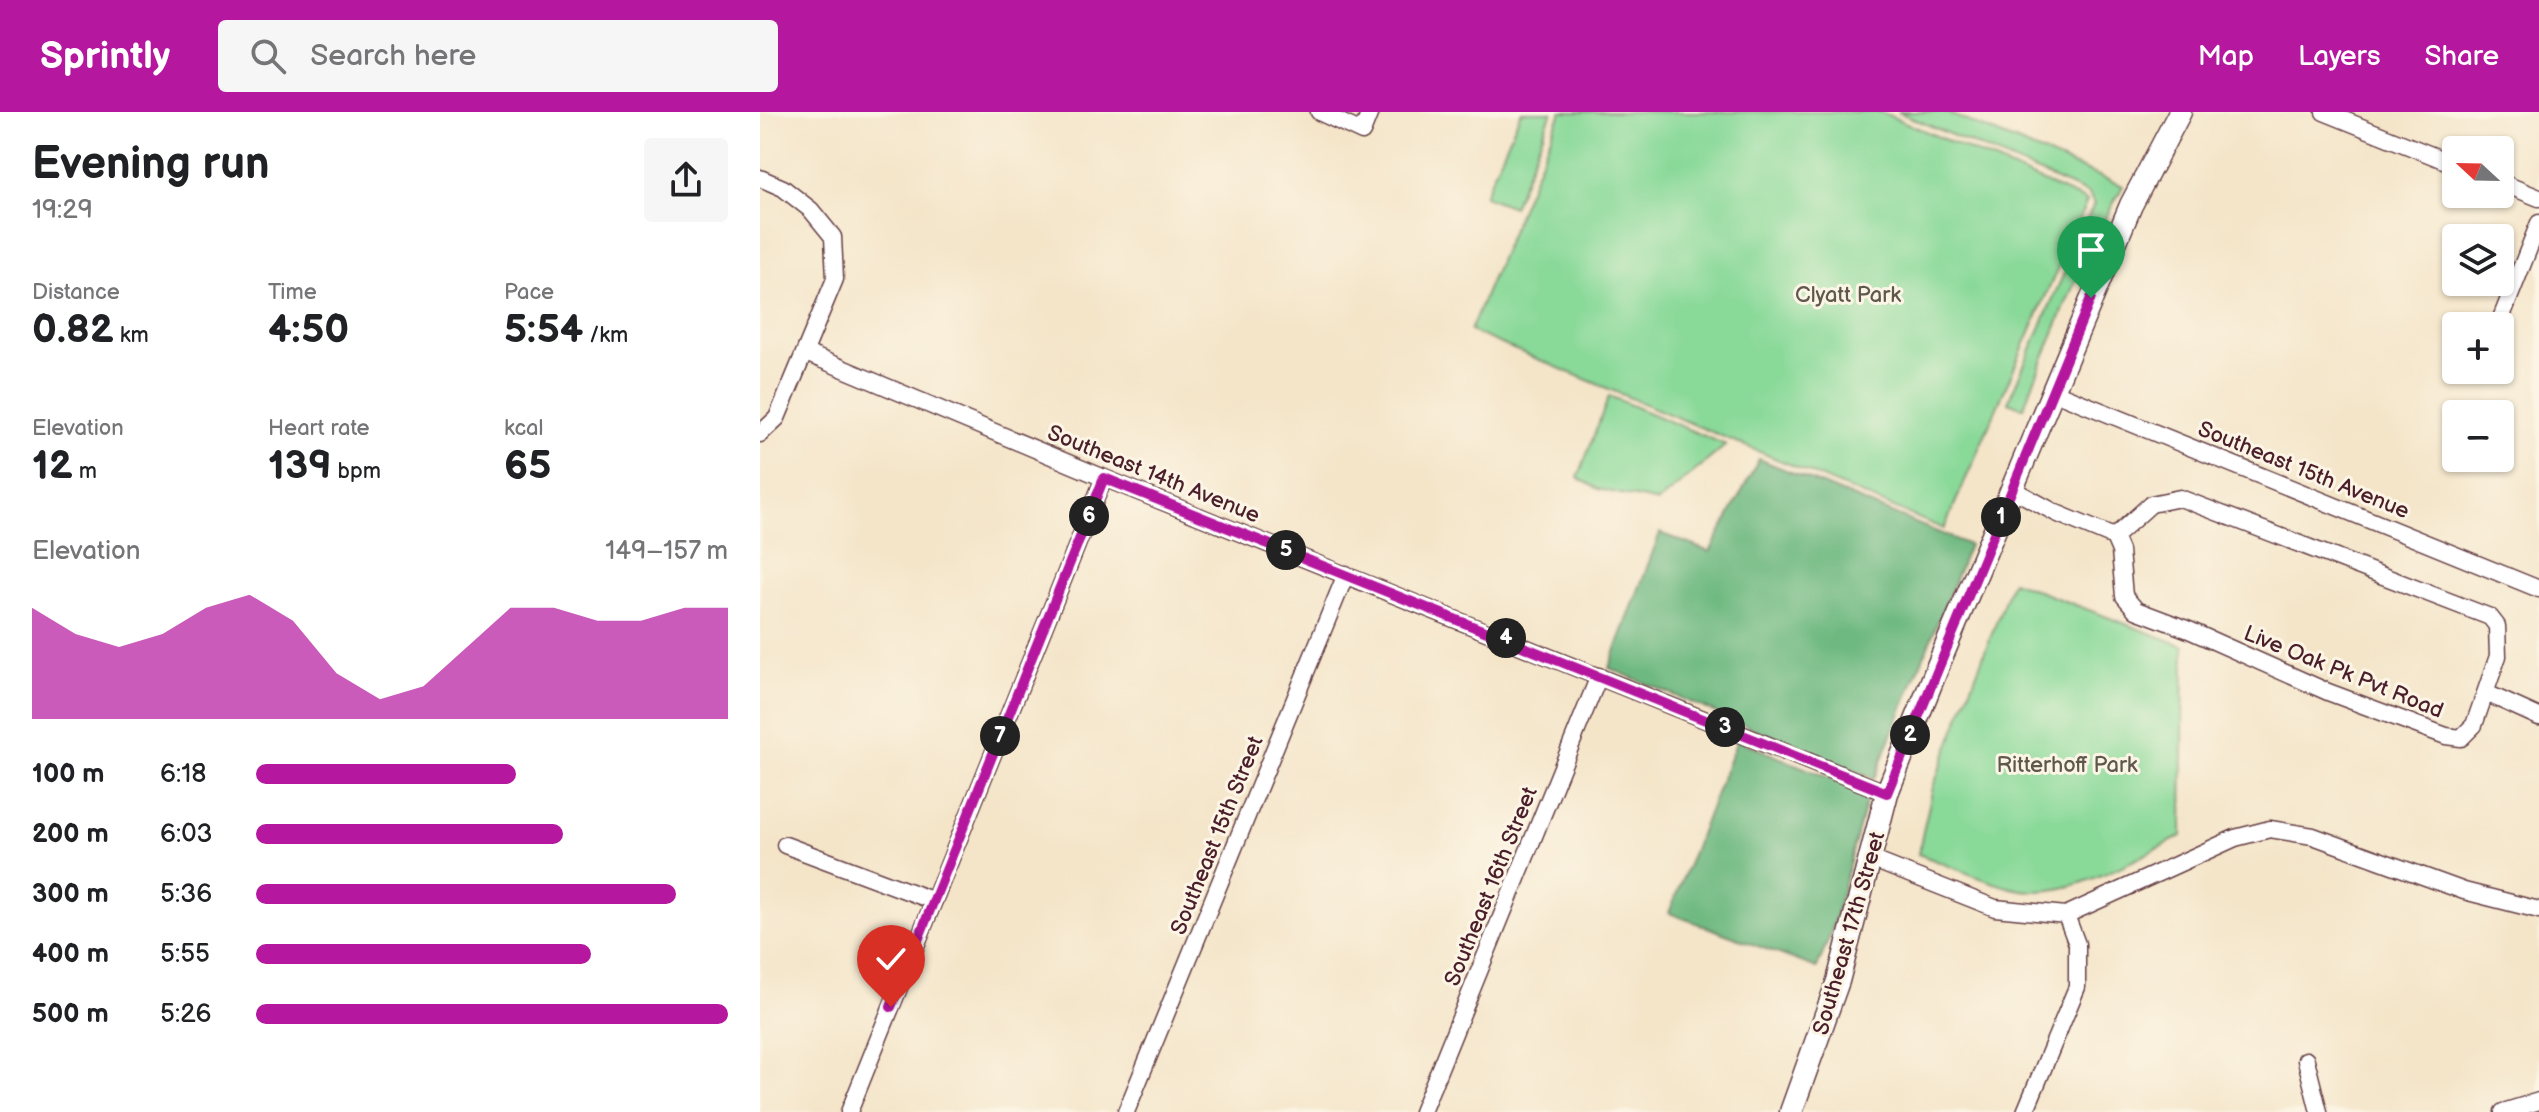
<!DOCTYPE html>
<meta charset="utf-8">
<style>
:root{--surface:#fff;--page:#f6f6f6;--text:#202124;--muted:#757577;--accent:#b5179e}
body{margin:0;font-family:"Balsamiq Sans",sans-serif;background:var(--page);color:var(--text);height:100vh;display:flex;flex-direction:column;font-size:30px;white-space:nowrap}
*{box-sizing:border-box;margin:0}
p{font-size:26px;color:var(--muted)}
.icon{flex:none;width:44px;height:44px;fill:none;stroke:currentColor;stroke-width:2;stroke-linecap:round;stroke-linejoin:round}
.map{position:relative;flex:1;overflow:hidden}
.panel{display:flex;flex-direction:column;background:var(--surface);width:760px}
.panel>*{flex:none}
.needle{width:52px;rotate:292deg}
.controls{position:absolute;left:1682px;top:24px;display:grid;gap:16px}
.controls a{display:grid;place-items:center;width:72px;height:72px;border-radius:8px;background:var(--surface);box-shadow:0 2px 6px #0004;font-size:40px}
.pin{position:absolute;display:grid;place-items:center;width:68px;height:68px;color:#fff;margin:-82px -34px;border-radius:50% 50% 50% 0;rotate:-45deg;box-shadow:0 0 8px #0007}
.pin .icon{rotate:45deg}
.km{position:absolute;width:40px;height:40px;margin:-20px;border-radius:50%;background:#222;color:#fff;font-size:22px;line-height:40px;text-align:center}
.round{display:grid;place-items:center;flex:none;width:84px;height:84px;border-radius:8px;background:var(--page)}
.summary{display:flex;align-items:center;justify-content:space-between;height:136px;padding:0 32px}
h1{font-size:44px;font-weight:800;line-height:60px}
.figures{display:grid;grid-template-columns:repeat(3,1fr);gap:12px;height:136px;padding:8px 32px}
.figures div{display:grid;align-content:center}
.figures b{font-size:40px;font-weight:800}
.figures small{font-size:22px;font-weight:400}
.figures p{font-size:22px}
.chart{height:224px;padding:16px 32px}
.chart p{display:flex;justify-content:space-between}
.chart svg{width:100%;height:144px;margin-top:8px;fill:var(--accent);opacity:.7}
ul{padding:0 32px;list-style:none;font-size:26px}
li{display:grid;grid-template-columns:128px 96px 1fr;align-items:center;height:60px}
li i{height:20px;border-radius:10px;background:var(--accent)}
header{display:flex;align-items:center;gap:48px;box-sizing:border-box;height:112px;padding:0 40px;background:var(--accent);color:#fff}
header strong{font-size:38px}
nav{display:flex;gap:44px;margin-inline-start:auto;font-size:28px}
.search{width:560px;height:72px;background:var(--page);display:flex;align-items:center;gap:20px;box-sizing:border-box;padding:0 28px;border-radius:8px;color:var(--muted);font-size:30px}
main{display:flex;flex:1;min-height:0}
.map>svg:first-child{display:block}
</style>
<header>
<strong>Sprintly</strong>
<div class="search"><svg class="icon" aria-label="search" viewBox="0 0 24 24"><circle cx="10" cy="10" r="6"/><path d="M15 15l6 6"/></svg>Search here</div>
<nav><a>Map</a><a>Layers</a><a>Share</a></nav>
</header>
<main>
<section class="panel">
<div class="summary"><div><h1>Evening run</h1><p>19:29</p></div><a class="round"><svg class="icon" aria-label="share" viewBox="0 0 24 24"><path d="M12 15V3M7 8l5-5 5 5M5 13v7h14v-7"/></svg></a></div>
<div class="figures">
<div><p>Distance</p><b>0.82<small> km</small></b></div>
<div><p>Time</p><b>4:50</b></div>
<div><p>Pace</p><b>5:54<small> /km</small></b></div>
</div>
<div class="figures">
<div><p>Elevation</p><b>12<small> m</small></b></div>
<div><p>Heart rate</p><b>139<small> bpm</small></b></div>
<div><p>kcal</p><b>65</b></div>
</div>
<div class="chart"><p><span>Elevation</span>149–157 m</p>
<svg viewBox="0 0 160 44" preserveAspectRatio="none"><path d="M0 44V10L10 18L20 22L30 18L40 10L50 6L60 14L70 30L80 38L90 34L100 22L110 10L120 10L130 14L140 14L150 10L160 10V44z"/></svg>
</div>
<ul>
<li><b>100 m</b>6:18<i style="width:55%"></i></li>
<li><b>200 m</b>6:03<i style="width:65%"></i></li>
<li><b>300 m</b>5:36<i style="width:89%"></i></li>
<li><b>400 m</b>5:55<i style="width:71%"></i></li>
<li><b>500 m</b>5:26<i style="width:100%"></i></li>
</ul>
</section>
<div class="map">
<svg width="1779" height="1000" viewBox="0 0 1779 1000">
<rect width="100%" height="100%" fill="#fcf5e5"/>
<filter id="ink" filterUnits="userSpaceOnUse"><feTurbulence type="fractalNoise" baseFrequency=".0125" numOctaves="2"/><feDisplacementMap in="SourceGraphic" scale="16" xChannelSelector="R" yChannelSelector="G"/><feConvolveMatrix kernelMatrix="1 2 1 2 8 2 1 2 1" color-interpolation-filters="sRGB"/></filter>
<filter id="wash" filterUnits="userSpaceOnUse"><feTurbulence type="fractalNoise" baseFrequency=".006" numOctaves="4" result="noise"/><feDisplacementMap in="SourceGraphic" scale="32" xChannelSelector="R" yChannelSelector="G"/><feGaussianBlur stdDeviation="1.8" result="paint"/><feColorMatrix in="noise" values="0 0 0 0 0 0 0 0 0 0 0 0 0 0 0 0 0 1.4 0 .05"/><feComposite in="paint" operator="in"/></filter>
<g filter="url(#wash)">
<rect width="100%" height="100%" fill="#f4e5c9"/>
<!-- green -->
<g fill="#89d999" stroke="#6a7c62" stroke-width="2">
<path d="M761,0H792L753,95L724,84Z"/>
<path d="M801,0H1121L1327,89L1184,417L710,219Z"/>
<path d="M1138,0H1185L1363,74L1329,136L1263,296L1248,290L1334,92L1329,82Z"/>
<path d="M849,284L966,333L898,390L838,377L818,366Z"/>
<path d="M1252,469L1424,534L1422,724C1374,747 1306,791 1252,776C1220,768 1189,753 1158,742L1173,675Z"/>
</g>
<!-- forest -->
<g fill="#6eb981" stroke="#5c6c56" stroke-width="2">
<path d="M999,347L1209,433L1114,667L849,556L900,421L950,440Z"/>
<path d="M977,628L1108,682L1070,824L1057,856L909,801Z"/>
</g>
</g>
<g filter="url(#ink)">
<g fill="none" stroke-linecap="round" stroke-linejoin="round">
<defs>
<g id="street">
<path d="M559,0L602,20L610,0"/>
<path d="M1564,0L1696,53"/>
<path d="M0,66L23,76L51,98L73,125L75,167L17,306L0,322"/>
<path d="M1740,70L1779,86"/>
<path d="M1738,214L1779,111"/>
<path d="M46,241L344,366L1127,681"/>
<path d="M1292,279L1779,477"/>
<path d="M1252,377L1296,401L1354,425L1391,392L1420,386L1730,505L1737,514L1738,544L1714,613L1701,626L1686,624L1568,580L1429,518L1376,498L1364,484L1360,439L1354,425"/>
<path d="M1726,581L1779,605"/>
<path d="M25,733L174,789"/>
<path d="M1111,747L1235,796L1306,803L1475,726L1510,717L1553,724L1704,779L1779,798"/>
<path d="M1546,948L1559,1000"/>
<path d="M89,1000L344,366"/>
<path d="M366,1000L586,462"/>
<path d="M662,1000L839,564"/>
<path d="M1265,1000L1317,875V832L1306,803"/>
<path d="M1743,1000L1779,989"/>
</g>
<path id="secondary" d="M1031,1000L1078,869L1127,681L1182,544L1371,93L1420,0"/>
</defs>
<!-- street casing -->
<use href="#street" stroke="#643d43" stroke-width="19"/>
<!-- secondary casing -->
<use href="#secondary" stroke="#643d43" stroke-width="25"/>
<!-- street -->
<use href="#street" stroke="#fff" stroke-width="16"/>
<!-- secondary -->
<use href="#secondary" stroke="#fff" stroke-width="22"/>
</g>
</g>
<g fill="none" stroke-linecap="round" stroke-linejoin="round" filter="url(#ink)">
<defs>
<path id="route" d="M131,895L344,366L1127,681L1331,186"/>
</defs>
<!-- route casing -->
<use href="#route" stroke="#fff" stroke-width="16"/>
<!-- route -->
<use href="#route" stroke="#b5179e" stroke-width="10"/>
</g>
<g text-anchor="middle" stroke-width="6" stroke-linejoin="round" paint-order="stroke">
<!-- park labels -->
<g font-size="22" fill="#5d574c" stroke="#fcf5e5">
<text x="1088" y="190">Clyatt Park</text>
<text x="1307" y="660">Ritterhoff Park</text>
</g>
<!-- street labels -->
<g font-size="22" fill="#4a1f2b" stroke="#fcf5e5">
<text transform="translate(1544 357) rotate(22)" y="8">Southeast 15th Avenue</text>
<text transform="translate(394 361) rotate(22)" y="8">Southeast 14th Avenue</text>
<text transform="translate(1584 559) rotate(22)" y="8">Live Oak Pk Pvt Road</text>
<text transform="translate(456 723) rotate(-68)" y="8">Southeast 15th Street</text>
<text transform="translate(730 774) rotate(-68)" y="8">Southeast 16th Street</text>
<text transform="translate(1088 821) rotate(-74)" y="8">Southeast 17th Street</text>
</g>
</g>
</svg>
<div class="controls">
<a><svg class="needle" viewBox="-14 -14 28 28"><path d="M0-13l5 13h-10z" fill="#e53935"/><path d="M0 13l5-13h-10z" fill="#757577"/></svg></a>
<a><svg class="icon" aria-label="layers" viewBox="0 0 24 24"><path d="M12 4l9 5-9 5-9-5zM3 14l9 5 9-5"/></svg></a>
<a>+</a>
<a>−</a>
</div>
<div class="pin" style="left:1331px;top:186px;background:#1e9e55"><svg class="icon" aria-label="arrive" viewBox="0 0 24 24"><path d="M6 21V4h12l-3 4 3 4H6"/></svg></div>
<div class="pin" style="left:131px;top:895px;background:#d93025"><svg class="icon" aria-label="check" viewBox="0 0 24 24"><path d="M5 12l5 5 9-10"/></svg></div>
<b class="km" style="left:1241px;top:405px">1</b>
<b class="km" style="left:1150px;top:623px">2</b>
<b class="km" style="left:965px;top:615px">3</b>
<b class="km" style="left:746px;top:526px">4</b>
<b class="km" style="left:526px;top:438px">5</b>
<b class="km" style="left:329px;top:404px">6</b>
<b class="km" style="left:240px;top:624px">7</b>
</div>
</main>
